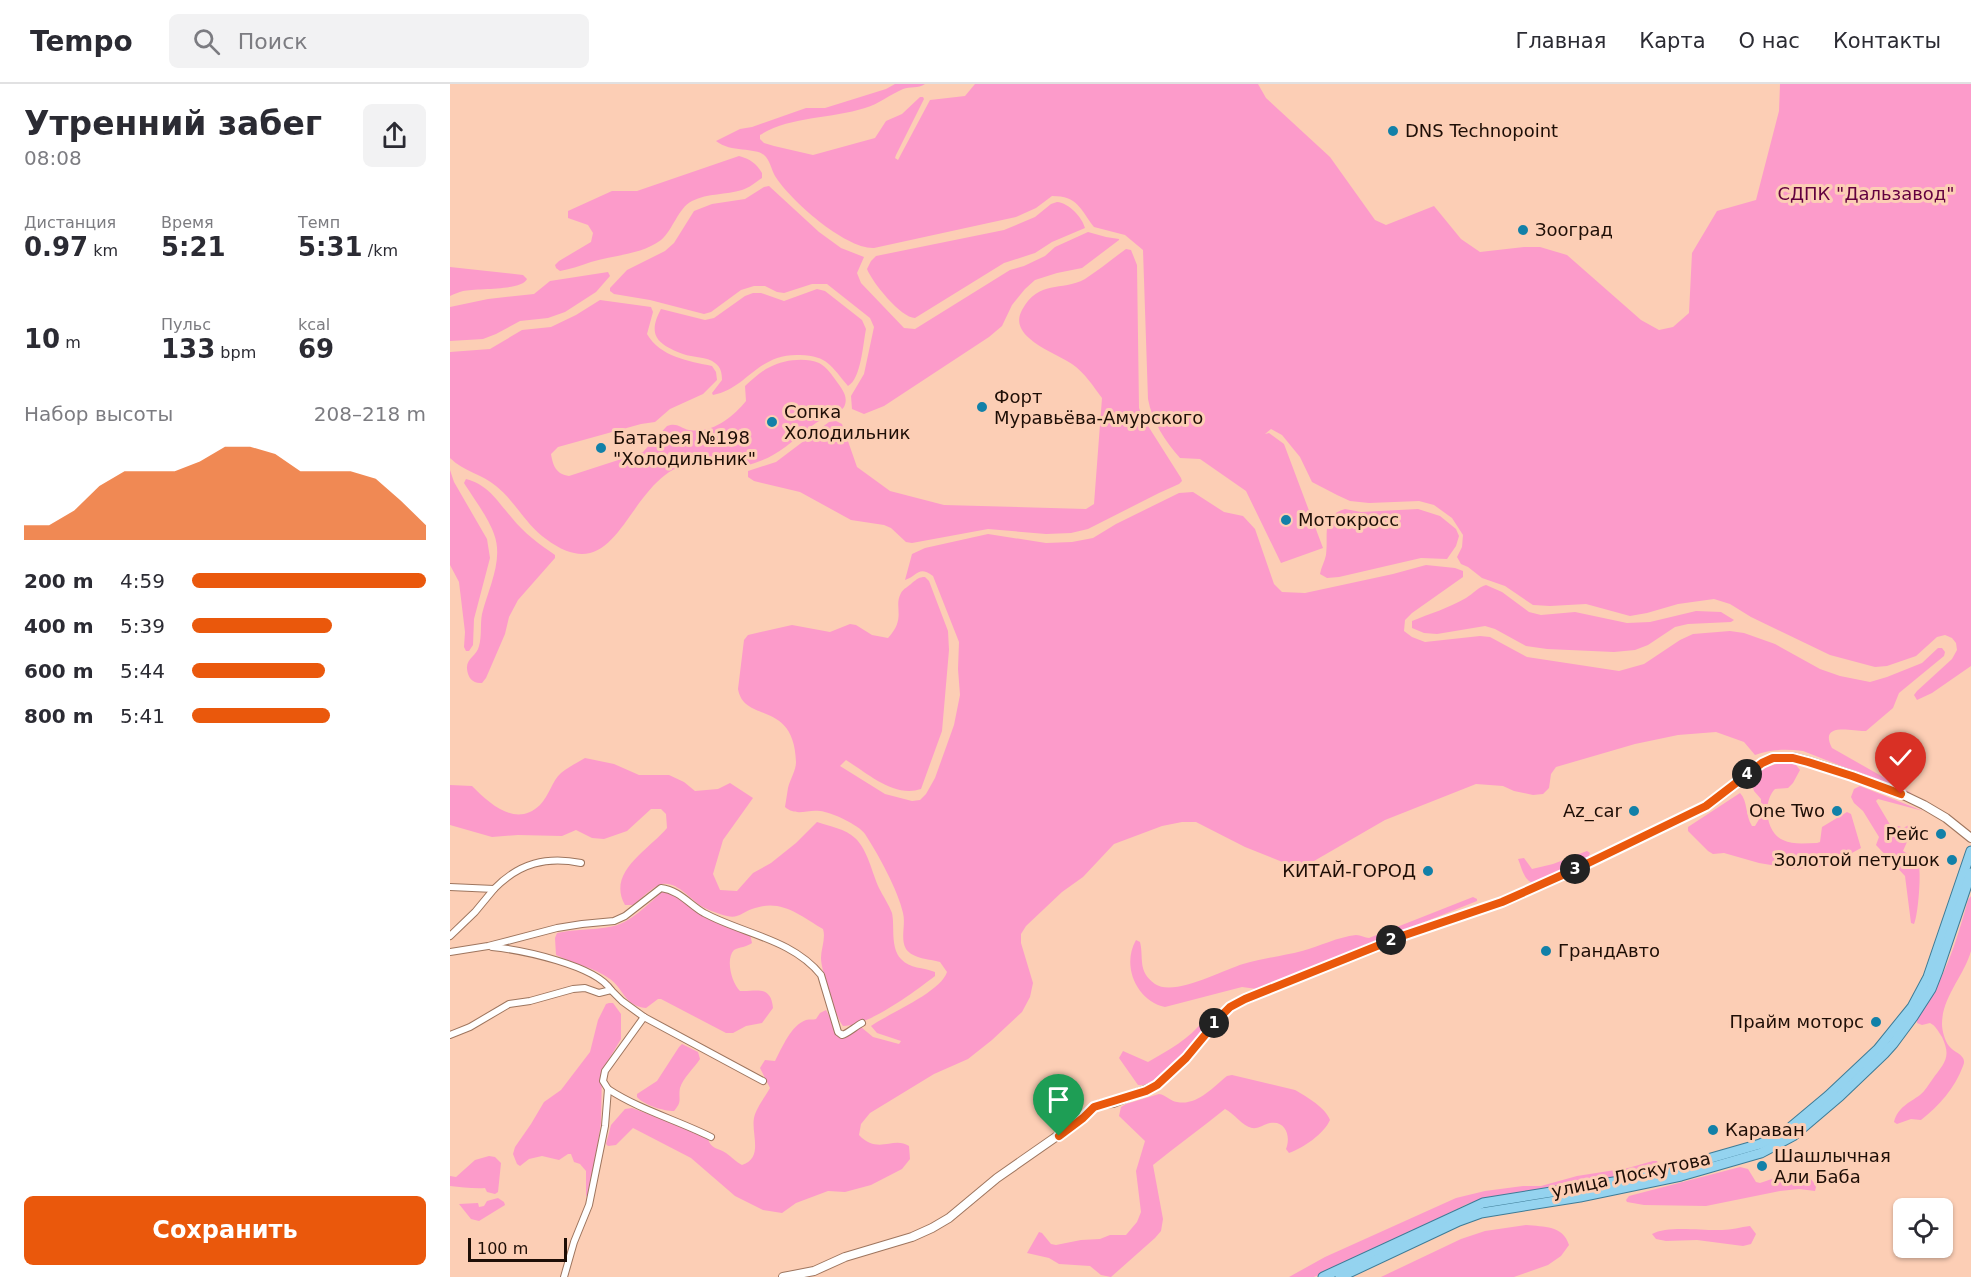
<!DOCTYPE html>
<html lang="ru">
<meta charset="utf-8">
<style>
:root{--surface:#fff;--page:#f2f2f3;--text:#2b2b33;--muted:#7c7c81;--line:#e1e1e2;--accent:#ea580c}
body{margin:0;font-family:"DejaVu Sans",sans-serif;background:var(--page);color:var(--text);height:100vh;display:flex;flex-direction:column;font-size:22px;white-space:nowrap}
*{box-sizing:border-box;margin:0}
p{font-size:20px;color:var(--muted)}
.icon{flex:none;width:33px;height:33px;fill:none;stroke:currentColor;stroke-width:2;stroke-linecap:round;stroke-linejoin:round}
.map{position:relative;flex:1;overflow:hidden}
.panel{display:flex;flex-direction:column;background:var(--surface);width:450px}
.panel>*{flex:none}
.fabs{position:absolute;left:1443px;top:1114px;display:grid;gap:12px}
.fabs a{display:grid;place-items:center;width:60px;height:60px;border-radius:9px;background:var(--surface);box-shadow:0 2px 4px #0004;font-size:30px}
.scale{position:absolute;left:18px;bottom:15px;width:99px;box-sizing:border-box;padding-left:6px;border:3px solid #1e0e06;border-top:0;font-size:16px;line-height:21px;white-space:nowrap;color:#1e0e06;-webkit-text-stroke:4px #fcceb5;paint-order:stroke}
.pin{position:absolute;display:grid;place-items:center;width:51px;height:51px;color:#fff;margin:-62px -26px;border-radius:50% 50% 50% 0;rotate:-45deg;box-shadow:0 0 6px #0007}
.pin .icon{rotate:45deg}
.km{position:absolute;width:30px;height:30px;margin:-15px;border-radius:50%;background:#222;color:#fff;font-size:16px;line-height:30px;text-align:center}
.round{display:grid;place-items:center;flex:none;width:63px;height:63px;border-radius:9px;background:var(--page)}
.overview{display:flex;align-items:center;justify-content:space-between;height:102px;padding:0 24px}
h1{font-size:33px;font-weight:600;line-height:45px}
.figures{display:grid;grid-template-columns:repeat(3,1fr);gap:9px;height:102px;padding:6px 24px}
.figures div{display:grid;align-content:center}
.figures b{font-size:26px;font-weight:600}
.figures small{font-size:16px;font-weight:400}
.figures p{font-size:16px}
.chart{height:168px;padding:12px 24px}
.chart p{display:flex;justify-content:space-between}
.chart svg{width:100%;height:108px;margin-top:6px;fill:var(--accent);opacity:.7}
.cta{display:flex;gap:12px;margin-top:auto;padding:12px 24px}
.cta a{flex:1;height:69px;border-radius:9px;background:var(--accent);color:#fff;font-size:24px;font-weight:600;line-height:69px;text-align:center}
ul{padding:0 24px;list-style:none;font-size:20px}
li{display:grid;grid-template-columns:96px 72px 1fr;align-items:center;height:45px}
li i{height:15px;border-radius:8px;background:var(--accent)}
header{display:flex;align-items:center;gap:36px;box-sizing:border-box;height:84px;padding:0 30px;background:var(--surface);border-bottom:2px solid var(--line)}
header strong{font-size:28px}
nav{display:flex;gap:33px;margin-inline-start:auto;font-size:21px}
.search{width:420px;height:54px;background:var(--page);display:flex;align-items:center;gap:15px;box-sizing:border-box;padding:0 21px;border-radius:9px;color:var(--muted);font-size:22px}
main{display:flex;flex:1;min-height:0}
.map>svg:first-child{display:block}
</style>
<header>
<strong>Tempo</strong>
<div class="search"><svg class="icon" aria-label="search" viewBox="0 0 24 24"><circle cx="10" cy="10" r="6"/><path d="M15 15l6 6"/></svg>Поиск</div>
<nav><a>Главная</a><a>Карта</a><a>О нас</a><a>Контакты</a></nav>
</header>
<main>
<section class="panel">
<div class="overview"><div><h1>Утренний забег</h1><p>08:08</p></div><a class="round"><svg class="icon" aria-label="share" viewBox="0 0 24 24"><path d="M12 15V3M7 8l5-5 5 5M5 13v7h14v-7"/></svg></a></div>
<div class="figures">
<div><p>Дистанция</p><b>0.97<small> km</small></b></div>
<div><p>Время</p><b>5:21</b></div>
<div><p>Темп</p><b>5:31<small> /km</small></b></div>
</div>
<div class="figures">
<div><b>10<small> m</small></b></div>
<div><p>Пульс</p><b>133<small> bpm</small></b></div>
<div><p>kcal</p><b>69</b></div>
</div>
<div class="chart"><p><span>Набор высоты</span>208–218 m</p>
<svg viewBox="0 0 160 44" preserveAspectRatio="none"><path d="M0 44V38L10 38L20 32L30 22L40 16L50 16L60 16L70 12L80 6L90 6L100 9L110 16L120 16L130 16L140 19L150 28L160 38V44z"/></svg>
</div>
<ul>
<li><b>200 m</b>4:59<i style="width:100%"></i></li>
<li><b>400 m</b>5:39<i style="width:60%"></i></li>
<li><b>600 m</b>5:44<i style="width:57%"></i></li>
<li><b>800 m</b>5:41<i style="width:59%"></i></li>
</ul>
<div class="cta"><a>Сохранить</a></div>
</section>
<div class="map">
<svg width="1521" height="1193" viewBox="0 0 1521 1193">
<rect width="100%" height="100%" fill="#fcceb5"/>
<!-- green -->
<g fill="#fc9bca">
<path d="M445,0H475C468,5 460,2 453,5C439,11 429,20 415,24C381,35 340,32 310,51V55L314,59L324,62L363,71L425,54L436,37L452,30L470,13H473L474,15L446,71L445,74L448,76L480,16L515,12L525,0H808L816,14L880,73L925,136L936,141L984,122L1011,155L1030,168L1074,163H1090L1117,171L1191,236L1209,246L1223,243L1239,229L1242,169L1267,127L1306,116L1329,27L1330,0H1521V582L1482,609L1467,616L1464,611L1467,607L1502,575L1507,566L1506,559L1502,554L1495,551L1487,553L1466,572L1437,582L1425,583L1380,571L1301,533L1280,520L1264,515L1228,520L1197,529L1180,532L1136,520L1100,522L1083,521L1055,502L1032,494L1018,483L1011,480L1007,473L1012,463L1013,451L1002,434L984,421L969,417L919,419L900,417L887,411L862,398L850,373L832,351L821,345L815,350L819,349L834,360L873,464L831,479L796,407L750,375L730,374C715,357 702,337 698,315L693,166L675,151L644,143C630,125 628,112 602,112L586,124L566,133L424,164C395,165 340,116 325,92C321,85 320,76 314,71C305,63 281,69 266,57L290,45L302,43L356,24H375L436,5Z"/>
<path d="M289,72C300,75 306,79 312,89V94C306,98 299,104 292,106C276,111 258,109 242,117C228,124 223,146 211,156C191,171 163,171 141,178C130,182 121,185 110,187L106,184L105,181L109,177L141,158L143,149L138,141L118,134V127L162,107H187Z"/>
<path d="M319,102L369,148L391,164L414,173L407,189L411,199L454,244L465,245L560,186L574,182L595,172L605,163L638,148L656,153L669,155V156L632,184L607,189L585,196L575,205L562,221L552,242L539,253L434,322L414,330L402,325L401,312L414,290L424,243L420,234L377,200H362L334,209L327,208L315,202H304L291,206L261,228L254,230L200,216L164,210L160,207V204L177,186L215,167L224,159L244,127L262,120L295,115L314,103Z"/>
<path d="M607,118C619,119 632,133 635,144L602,158L585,169L554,179L465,234C451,234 422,198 417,185L421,177L426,172L554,146L585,133L601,120Z"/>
<path d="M676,165L681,166L687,181L689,324L693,334L731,394L732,397L729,400L709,409L638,445L621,449L596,450L538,445L462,459L456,458L441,444L434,441L401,436L350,408L304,397L298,393V387L326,378L379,338L386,337L392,340L407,383L440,407L494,421L636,425L644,420L652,314C643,302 635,289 622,280C608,271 591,265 579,254C570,246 566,237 572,226C589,195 611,208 635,195C649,186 662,175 676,165Z"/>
<path d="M0,183L73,191L77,195C72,207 27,204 13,207C9,208 4,210 0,212Z"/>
<path d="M158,188L160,192L146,208L115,228L98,234L70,237L46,250L33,255L0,257V223L38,215L84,210L100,197Z"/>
<path d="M367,205L375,207L412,236L416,245C413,260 411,295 398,302C381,282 378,272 350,271C307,269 297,305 263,311L262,309L272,296C272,290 271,283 265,279C257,272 243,274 233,270C207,260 197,251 211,225L255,236L264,234L295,212L303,209H311L334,217Z"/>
<path d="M150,216L201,223L203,228L197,250C210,273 239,277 262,282L266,288L267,296L253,310L220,325L205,338L191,340L108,363L101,370C103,382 106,390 119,392L193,368L217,342C227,338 230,344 239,346C262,350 283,333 296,317L295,302C303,295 311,287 320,283C333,276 355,273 369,279C377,283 382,291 387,298C392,305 399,313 394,323C390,329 380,330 374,334C356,344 341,361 323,371C315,376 298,382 289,383C275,383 262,377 248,378C175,384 174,513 96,455C76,441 65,417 46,402C32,390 14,388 0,374V268L40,265L72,246L101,243L126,231Z"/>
<path d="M0,386L4,398L37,455L40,474L24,535L23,561L19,567H16L14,563L15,548L9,498L0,481Z"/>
<path d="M16,395C39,401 47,417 62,434C74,449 89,460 105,471V474L68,516L59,533L55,550L36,594L32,599C23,600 18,594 17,585C16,574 27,572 29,562C32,552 30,541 32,530C38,505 54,476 44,450C39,435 23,413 14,399Z"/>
<path d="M743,408L774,428L793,432L805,445L824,500L832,508L855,509L943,490L976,481L1005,484L1013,487V493L962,529L955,536L954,547L962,553L975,558L1030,552L1040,553L1077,573L1169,587L1194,580L1230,556L1243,550L1280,547L1294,549L1325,560L1370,585L1390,592L1420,598L1437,593L1472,579L1488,564H1492L1495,568L1494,572L1449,609L1443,624L1416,647C1404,648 1368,637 1382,664L1463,710L1353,667C1336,665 1321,665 1305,671L1294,658L1266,648L1228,651L1185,660L1106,683L1101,690L1099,704L1093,710L1083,711L1064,707L1053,702L1026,700L935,736L864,777L850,781L835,779L795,763L746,738H732L712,742L664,760L633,793L612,808L576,842L571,850V859L583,899L580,913L572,928L542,956L518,975L484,990L420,1029L411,1040L409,1051C428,1071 443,1052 459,1062L460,1075L452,1085L421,1101L395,1108L378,1107L346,1119L332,1129L313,1126L285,1112L241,1074L183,1044L166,1061L158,1062L156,1060L161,1041L175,1025L182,1024L239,1045L258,1055C261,1065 268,1064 276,1069C282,1073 286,1078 292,1081C314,1074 301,1050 304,1034C306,1024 315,1013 320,1004L310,984L315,976L325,977C332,964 341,941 356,936C360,935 363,936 366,935L370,929L376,926L390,952L411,943L423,953L449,960L451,957L427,949L421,942C438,930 491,908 497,888L490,878C480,875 463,875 456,865C450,855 456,840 453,829C448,806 428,770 415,750C409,741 381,728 370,727C357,725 347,733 335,723C336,717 337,710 338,704C340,695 346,687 346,678C344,615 294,640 288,605L294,556L298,551L342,541L380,548L400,540L406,541L422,551L438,554C457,534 443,523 451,509C453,505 459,502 462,499C467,495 469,493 475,493L479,497L498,547L499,566L492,647L471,705C444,714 417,689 396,676L390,682L435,710L462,717L470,716L476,710L485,694L504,641L510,611L508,585L509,558L483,492C468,481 468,492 455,496L462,470L475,464L538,450L596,459L622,458L643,454L666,440L729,409Z"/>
<path d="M895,425L911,428L968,425L990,432L1006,445L1009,452L1006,462L997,475L971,474L889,493L877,494L870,490C871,483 875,477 876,471C879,451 870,432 895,425Z"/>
<path d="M1036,501L1052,508L1079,528L1091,531L1125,528L1177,539L1200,538L1246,527L1271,528L1284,536L1281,538L1238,540L1225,543L1198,561L1185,566L1164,568L1097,565L1076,562L1045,545L1035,542L987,550L974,549L962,544V537C979,530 999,524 1016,514C1024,509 1028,503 1036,501Z"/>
<path d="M135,674L164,680L189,691H219L234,698L245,707L268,705L280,699L303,714L273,756L263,790L270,806L287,807L303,789L321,779L346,759L367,738C379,742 396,745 405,754C418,766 422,789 429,804C433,812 439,821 442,829C445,843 440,863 451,875C460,885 473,883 485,888V892C464,908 419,942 393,942C385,932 371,886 371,874C371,865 376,854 373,845C349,831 331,814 302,825C293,828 288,835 277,832C269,830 258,826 251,822C240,815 227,797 212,800C203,802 191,815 183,821H175C156,788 200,765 217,744L216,730L211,725H201L177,747L154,755L142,754L126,746L112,752L68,751L42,753L0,741V701L22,702C40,720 66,744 90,721C99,712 102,697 111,689C118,683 127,679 135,674Z"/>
<path d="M1333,678L1346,681L1350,686L1343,699L1338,704L1325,705C1312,718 1316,749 1333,756C1343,761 1356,759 1367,759L1370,758L1372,743L1397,728L1401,730L1411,764L1378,782L1344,785L1309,779L1274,769L1263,770L1258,767L1238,747V743L1290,709C1298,717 1295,731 1302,742H1305L1311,732V715L1304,707L1301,697L1313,684Z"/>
<path d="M1410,702L1473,727L1428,715L1426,717L1442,744L1449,742L1453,744L1461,740L1464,742L1453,767C1458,770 1465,774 1468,779C1472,785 1468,833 1464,840L1461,839L1455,792L1426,761L1429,753L1413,727L1404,719L1401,713L1404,705Z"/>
<path d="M1137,767L1140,769L1138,774L1086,799C1074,799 1072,784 1068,775L1074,774L1082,785L1103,780Z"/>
<path d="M213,807L227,811L250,830L282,845L300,850L302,859C297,863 289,863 284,866C275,875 282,900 290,907C305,908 321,900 323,924L312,939L296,942L283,949H276L211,915H208L196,924C174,922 174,905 160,895C144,883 123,880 106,871L105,854L107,849C125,845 142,846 159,843C180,840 198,820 213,807Z"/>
<path d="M1521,812C1521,826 1521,854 1521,867C1514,892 1492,913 1492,940C1492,947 1495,957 1499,962C1504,969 1518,971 1513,982C1505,1004 1489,1022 1471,1036L1461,1035L1447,1040L1444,1038C1448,1023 1459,1019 1470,1011C1475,1007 1478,1001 1482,996C1494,979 1502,974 1492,953C1488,947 1486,942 1480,939L1472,941L1467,939V935C1494,898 1506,859 1518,816Z"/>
<path d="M1023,813L1027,815V817L807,905L792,903L715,923C687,917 671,882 686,856L690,858C694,874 687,887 705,900C724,913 773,886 793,880C813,874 833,872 852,867C870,862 888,853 906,851C911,851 915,854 919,854Z"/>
<path d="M159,919H163L171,930V955L152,987L151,1039L140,1109L137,1113L136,1111V1087L130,1080L124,1078L121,1070H118L109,1076L92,1072L79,1075L70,1082L67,1080L63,1070L65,1063L81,1040L94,1018L111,1006L140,968L148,936L156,920Z"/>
<path d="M754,936L756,938L755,942C744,961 712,1004 688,1001L669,974L673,967L698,978C719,966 739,955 754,936Z"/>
<path d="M232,960L248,968L250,975C244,984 233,994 230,1004C228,1015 233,1017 224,1027C213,1027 194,1021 187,1013V1010L207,997L229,963Z"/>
<path d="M782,991L845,1006C857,1013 875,1023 880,1036C874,1050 853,1064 839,1069L836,1065C841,1053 836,1036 820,1039C814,1040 809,1045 802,1044C792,1042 784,1029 775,1025C752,1044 726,1062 703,1081L713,1135L711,1147L705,1154L661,1193L651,1191L640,1182L609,1180L599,1174L577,1169L589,1148L592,1149L601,1160L606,1161L631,1156L650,1155L660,1151H676L687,1138L691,1128L686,1087L695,1057L669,1032L671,1023L676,1020L709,1010C716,1011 720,1017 727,1018C747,1022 762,1004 777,992Z"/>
<path d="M39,1072L45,1073L51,1079L48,1108L45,1110L37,1108L35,1104C25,1105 11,1103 0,1102V1092L6,1093L25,1076Z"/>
<path d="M1203,1077H1207L1208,1079L1204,1083L1156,1095L1061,1111L1043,1112L1017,1120L923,1167L864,1193H839L875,1173L1006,1114L1035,1107L1073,1102H1091L1127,1092L1178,1084Z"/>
<path d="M1290,1083L1298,1085L1306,1098L1310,1099C1328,1094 1356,1079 1366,1103L1365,1107L1349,1105L1330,1107L1256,1122L1194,1121L1177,1118L1176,1116L1179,1112Z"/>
<path d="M48,1114L54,1118L55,1121L29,1137L21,1135L9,1120L28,1119L29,1123L34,1122L37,1117Z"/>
<path d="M1076,1141C1094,1143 1113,1141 1119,1161L1111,1172L1098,1181L1064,1193H931L1011,1155L1035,1147Z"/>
<path d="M1300,1142L1306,1150L1301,1160L1293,1162L1247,1156L1216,1157L1206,1155L1202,1150C1218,1141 1253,1147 1272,1146C1281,1146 1291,1143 1300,1142Z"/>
</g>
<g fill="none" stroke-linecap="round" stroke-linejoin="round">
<defs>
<g id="minor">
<path d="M0,803L44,805C69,779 97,772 131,779"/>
<path d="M0,852L25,828L44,805"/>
<path d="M42,863C71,866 145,881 161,906"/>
<path d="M0,868L38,862L107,844L132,840L164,837L175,832L211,804C229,806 240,821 254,829C293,850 342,855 371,891L388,948L392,951C397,950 406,942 412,939"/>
<path d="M0,951L20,943L59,920L80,917L123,905L135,904L149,909L161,906L172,917L194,933L313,997"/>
<path d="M158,1005C190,1026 227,1036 261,1053"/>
<path d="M114,1193L124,1158L139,1121L155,1042L158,1005L153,997L155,987L194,933"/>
</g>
<path id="tertiary" d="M333,1193L364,1187L395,1173L462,1153L482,1144L499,1134L547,1094L633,1034L644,1023L651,1020L663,1019L678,1013L707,1001L736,974L770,933L780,923L796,915L953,851L1052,818L1128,784L1256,722L1312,679L1323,674L1343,673L1358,677L1402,691L1451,710L1474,721L1496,734L1521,754"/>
<g id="primary">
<path d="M873,1193L1033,1119L1176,1096L1226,1084L1310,1060L1335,1048L1378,1012L1428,965L1462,923L1478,893L1521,767"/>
<path d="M890,1193L1009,1137L1031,1129L1130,1113L1231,1092L1311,1069L1343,1052L1390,1012L1434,970L1443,960L1463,933L1481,905L1488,887L1521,789"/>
</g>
</defs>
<!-- minor casing -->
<use href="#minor" stroke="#9e755e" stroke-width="8"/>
<!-- tertiary casing -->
<use href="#tertiary" stroke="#9e755e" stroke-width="10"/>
<!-- primary casing -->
<use href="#primary" stroke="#3d7b96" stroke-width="11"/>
<!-- minor -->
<use href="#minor" stroke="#fff" stroke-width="6"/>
<!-- tertiary -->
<use href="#tertiary" stroke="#fff" stroke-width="8"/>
<!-- primary -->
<use href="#primary" stroke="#94d3ef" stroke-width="9"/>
</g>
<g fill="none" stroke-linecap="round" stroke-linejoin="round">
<defs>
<path id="route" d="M609,1052L633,1034L644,1023L696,1007L707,1001L736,974L770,933L780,923L795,915L952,852L1052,818L1128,784L1256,722L1312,679L1323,674H1343L1358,678L1402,692L1451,710"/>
</defs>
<!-- route casing -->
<use href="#route" stroke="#fff" stroke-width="12"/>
<!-- route -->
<use href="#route" stroke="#ea580c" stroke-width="8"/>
</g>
<!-- markers -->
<g fill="#1280a8" stroke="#fcceb5" stroke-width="2">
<circle cx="943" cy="47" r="6"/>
<circle cx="1073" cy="146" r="6"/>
<circle cx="532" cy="323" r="6"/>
<circle cx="322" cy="338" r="6"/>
<circle cx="151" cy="364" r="6"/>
<circle cx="836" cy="436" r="6"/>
<circle cx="1184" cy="727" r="6"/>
<circle cx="1387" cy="727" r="6"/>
<circle cx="1491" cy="750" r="6"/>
<circle cx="1502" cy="776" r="6"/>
<circle cx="978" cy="787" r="6"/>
<circle cx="1096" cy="867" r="6"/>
<circle cx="1426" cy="938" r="6"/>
<circle cx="1263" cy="1046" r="6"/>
<circle cx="1312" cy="1082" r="6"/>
</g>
<g text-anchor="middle" stroke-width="6" stroke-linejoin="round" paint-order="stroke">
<!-- poi labels -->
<g font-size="18" fill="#1e0e06" stroke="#fcceb5" text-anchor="start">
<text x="955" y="53">DNS Technopoint</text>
<text x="1085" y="152">Зооград</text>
<text x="544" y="319">Форт<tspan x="544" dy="21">Муравьёва-Амурского</tspan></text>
<text x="334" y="334">Сопка<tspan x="334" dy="21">Холодильник</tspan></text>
<text x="163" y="360">Батарея №198<tspan x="163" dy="21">"Холодильник"</tspan></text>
<text x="848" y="442">Мотокросс</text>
<text x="1172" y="733" text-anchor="end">Az_car</text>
<text x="1375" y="733" text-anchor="end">One Two</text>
<text x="1479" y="756" text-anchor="end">Рейс</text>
<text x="1490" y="782" text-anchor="end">Золотой петушок</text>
<text x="966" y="793" text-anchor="end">КИТАЙ-ГОРОД</text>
<text x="1108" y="873">ГрандАвто</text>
<text x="1414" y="944" text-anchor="end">Прайм моторс</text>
<text x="1275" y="1052">Караван</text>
<text x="1324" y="1078">Шашлычная<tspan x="1324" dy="21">Али Баба</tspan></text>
</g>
<!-- park labels -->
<g font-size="18" fill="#63003f" stroke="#fcceb5">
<text x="1416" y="116">СДПК "Дальзавод"</text>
</g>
<!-- street labels -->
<g font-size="18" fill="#1e0e06" stroke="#fcceb5">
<text transform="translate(1181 1091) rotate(-12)" y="6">улица Лоскутова</text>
</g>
</g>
</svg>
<div class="fabs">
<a><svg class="icon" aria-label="locate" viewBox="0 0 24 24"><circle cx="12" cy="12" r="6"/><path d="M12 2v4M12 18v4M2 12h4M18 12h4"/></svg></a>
</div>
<div class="scale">100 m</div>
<div class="pin" style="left:609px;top:1052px;background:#1e9e55"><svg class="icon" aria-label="arrive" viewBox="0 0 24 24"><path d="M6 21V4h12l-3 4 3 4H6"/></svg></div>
<div class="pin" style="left:1451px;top:710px;background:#d93025"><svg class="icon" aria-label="check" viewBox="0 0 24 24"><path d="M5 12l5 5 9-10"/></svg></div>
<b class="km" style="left:764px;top:939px">1</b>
<b class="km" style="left:941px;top:856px">2</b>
<b class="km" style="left:1125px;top:785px">3</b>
<b class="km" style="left:1297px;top:690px">4</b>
</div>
</main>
